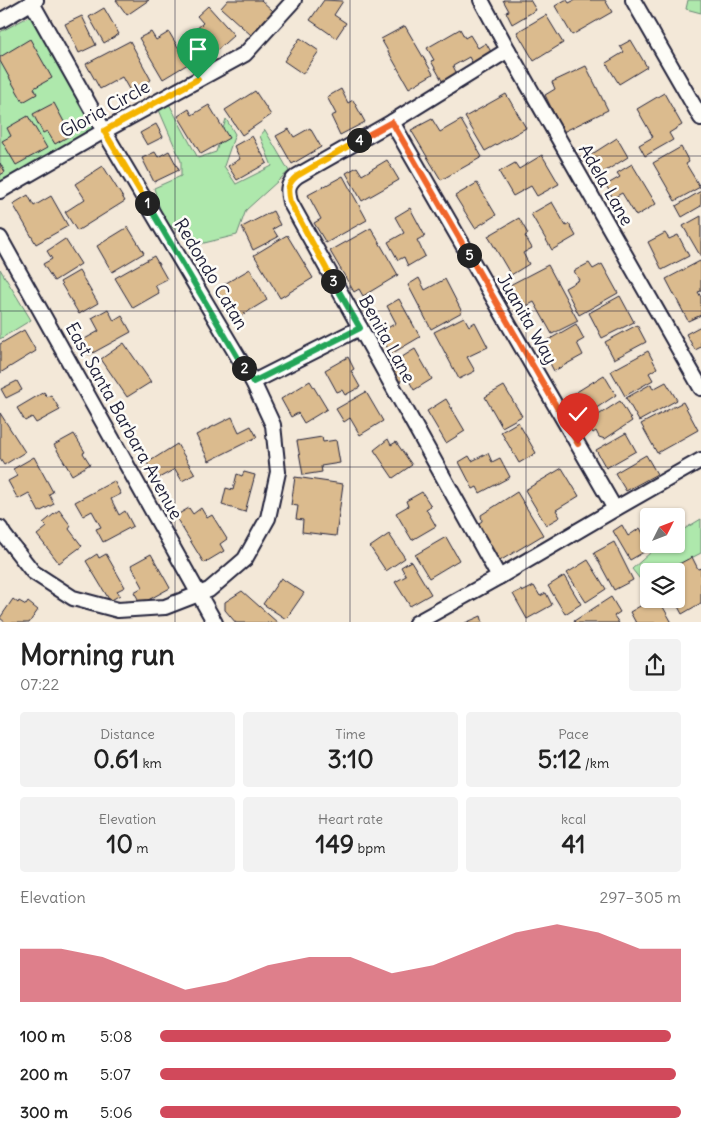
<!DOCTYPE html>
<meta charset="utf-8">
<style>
:root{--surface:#fff;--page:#f2f2f2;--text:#222;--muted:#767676;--accent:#d1495b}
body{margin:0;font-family:Delius,sans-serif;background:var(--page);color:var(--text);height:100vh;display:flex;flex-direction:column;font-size:19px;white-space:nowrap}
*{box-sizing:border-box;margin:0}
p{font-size:16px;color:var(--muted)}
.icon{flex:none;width:28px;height:28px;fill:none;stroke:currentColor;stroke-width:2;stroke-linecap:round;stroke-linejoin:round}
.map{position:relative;height:622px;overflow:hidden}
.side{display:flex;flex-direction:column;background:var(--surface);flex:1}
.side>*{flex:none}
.needle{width:32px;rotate:48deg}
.tools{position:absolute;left:640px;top:508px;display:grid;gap:10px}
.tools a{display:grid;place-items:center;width:45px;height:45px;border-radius:5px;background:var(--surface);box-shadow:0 1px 4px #0004;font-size:25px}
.pin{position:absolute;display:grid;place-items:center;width:42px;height:42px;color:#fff;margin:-51px -21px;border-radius:50% 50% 50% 0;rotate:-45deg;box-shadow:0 0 5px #0007}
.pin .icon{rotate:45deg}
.km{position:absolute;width:25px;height:25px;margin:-12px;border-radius:50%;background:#222;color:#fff;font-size:14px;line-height:25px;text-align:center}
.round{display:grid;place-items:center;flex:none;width:52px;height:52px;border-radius:5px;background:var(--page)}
.headline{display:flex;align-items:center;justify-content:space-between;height:85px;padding:0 20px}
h1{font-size:28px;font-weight:700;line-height:38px}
.metrics{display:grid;grid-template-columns:repeat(3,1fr);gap:8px;height:85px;padding:5px 20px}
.metrics div{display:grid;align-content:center;border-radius:5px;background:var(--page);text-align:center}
.metrics b{font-size:25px;font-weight:700}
.metrics small{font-size:14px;font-weight:400}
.metrics p{font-size:14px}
.chart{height:140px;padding:10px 20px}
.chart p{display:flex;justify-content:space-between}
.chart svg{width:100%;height:90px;margin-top:5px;fill:var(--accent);opacity:.7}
ul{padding:0 20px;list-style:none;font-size:16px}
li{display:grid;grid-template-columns:80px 60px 1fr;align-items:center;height:38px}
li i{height:12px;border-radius:6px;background:var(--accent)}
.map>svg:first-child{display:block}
</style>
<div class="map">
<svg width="701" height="623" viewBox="0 0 701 623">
<rect width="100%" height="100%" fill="#f3e8d8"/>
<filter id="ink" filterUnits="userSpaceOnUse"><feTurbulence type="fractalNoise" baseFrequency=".02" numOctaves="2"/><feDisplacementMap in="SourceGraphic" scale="10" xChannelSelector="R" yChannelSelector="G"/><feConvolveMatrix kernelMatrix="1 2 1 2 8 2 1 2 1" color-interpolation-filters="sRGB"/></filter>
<g filter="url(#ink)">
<!-- green -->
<g fill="#aee8ac" stroke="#688574">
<path d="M688,0H701V13L686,9Z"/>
<path d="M32,15L97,129L0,183V32Z"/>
<path d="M167,100L198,158L216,152L226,119L235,134L224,166L236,184L272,166L260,136L265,130L289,171L246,210L237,235L196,245L163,220L154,188L181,176V161L159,110Z"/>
<path d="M0,269L31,320L0,339Z"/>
<path d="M701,519V553L666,571H649V580L643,583L632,569L660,544H676V534Z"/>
</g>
<!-- building -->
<g fill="#dbbb8e" stroke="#22223b">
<path d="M116,0H149L127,15Z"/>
<path d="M228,0H261L273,11L251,35L221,8Z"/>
<path d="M324,0L343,1L334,15L346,23L336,38L310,20Z"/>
<path d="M503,0H530L536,10L512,24L506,12L509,11Z"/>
<path d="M565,0H567L569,3L575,0H605L612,12L572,35L555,6Z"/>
<path d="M208,6L234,35L205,61L185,39L203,23L197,16Z"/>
<path d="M104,8L119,34L104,43L89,17Z"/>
<path d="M546,15L563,43L534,61L517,32Z"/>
<path d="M82,16L96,45L79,53L65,24Z"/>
<path d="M405,26L433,74L409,88L381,39Z"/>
<path d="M460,29L465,38L470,35L478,48L486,43L494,57L475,68L469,57L453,66L458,76L444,84L431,61L434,60L427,48Z"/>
<path d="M151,32L156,40L169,32L188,64L163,79L139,38Z"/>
<path d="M300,38L319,51L303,74L284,61Z"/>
<path d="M30,39L52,78L34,88L37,94L23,102L0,61V57Z"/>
<path d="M631,40L647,67L619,84L606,63L624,52L620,46Z"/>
<path d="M130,41L151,80L130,91L122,77L100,89L86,64Z"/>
<path d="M586,66L608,110L563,132L545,95L555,89L552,82Z"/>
<path d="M341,89L348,103L353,100L365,122L340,135L331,116L336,114L327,97Z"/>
<path d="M255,91L271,115L242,135L225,110Z"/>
<path d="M664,93L682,125L669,133L673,140L645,156L639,145L653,137L637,109Z"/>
<path d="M506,94L526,128L485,151L465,117Z"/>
<path d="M54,103L71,135L55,144L47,131L43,133L33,114Z"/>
<path d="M209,105L229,138L201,154L178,116L189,109L192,115Z"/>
<path d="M28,116L47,148L16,165L2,141L11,136L7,128Z"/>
<path d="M432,119L440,132L461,120L482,157L441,180L411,130Z"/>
<path d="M156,124L163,137L147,145L140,133Z"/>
<path d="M310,128L321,147L292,164L276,136L289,129L294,137Z"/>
<path d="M252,136L267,163L237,180L228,166L240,159L234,146Z"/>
<path d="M617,138L628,157L601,174L589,156Z"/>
<path d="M681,147L689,162L686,164L700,187L675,201L653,163Z"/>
<path d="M169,151L179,170L154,182L142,158L155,152L158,157Z"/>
<path d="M542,155L559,184L537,196L531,186L513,196L499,172L515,163L519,169Z"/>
<path d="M387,160L399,180L362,201L346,173L357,167L362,175Z"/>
<path d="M0,163L5,172L0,175Z"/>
<path d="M632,164L656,204L636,216L622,193L613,198L606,185L620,177L617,173Z"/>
<path d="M103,166L125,201L77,231L65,212L85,199L75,184Z"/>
<path d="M343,176L367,220L326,243L314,223L321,219L308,195Z"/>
<path d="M477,183L496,215L475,228L455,196Z"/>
<path d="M701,191V206L682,217L676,206Z"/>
<path d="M28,195L34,206L51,196L68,226L36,244L13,204Z"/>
<path d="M552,202L566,226L569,224L576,236L552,250L531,214Z"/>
<path d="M410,208L425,236L417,240L425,256L408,266L404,257L398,260L388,242L404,233L395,217Z"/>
<path d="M273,211L280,225L273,229L278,237L253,250L242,227Z"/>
<path d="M701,216V257L683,226Z"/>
<path d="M519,218L528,234L525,236L532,248L523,253L529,264L511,275L488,236Z"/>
<path d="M128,227L144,253L112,272L97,246Z"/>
<path d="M371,228L398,275L363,296L359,289L354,292L330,251Z"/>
<path d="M665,233L669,239L678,235L689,256L662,270L648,242Z"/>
<path d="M287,235L313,278L280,298L254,255Z"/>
<path d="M65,239L81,264L54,281L43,264L52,259L47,251Z"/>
<path d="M154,256L167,279L155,285L159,293L133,308L115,278Z"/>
<path d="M700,261L701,263V291L698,292L701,297V315L688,321L666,279Z"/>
<path d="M589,263L593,269L602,264L618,293L579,315L565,288L579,280L574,271Z"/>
<path d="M548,265L578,321L552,334L534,302L519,310L506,287Z"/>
<path d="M250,269L267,300L234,320L216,289Z"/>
<path d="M79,271L98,303L79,314L60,282Z"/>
<path d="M419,278L425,290L445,279L462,312L431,329L408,285Z"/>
<path d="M620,296L634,322L602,338L589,313Z"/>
<path d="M399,299L420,337L391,354L379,333L396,323L387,306Z"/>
<path d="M108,309L114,321L122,316L131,332L89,355L81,341L99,331L92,318Z"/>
<path d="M464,317L469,326L475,322L488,347L467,357L475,371L459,379L434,332Z"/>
<path d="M576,324L584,339L577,343L583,355L554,371L544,352L547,350L543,343Z"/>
<path d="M637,325L646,342L614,359L605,342Z"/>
<path d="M701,326V347L695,350L686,334Z"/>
<path d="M24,330L36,351L0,373V344Z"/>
<path d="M124,343L151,382L127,397L101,359Z"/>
<path d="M415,349L432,379L414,390L407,377L399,382L389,365Z"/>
<path d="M648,351L657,368L649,373L653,380L625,396L611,371Z"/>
<path d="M348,357L354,369L351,371L360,387L345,395L342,390L337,392L325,370Z"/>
<path d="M604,375L616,395L589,413L583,411L580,405L577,407L570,396Z"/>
<path d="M17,381L22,390L6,398L1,389Z"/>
<path d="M310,381L327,409L304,423L298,413L291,417L281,399Z"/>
<path d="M666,382L677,400L639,421L626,398L651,384L653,389Z"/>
<path d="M504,386L522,416L502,427L485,397Z"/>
<path d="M44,392L47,397L51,395L60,410L36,423L32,417L25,421L17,408Z"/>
<path d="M366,392L383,421L360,435L350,418L344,422L336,409Z"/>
<path d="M446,399L465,431L446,443L427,411Z"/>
<path d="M620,401L632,421L605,439L599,437L596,431L593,433L586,423Z"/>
<path d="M683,402L698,430L657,453L641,424Z"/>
<path d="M0,413L25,452L4,465L0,459Z"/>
<path d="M232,417L239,432L251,426L257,437L209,461L196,435Z"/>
<path d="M518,422L536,453L519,463L501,432Z"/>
<path d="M626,433L636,451L606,468L596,450Z"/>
<path d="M74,434L85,452L83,453L90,464L72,475L54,445Z"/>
<path d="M322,437L323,442L336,440L340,463L321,466L322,472L303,475L297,441Z"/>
<path d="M388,439L391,445L396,442L412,465L393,478L374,450Z"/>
<path d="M177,444L195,474L182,481L175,469L157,479L147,463Z"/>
<path d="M488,453L492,462L500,458L510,477L480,493L477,487L473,489L459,462L469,456L472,461Z"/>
<path d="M646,455L657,474L626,491L615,473Z"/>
<path d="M34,457L53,492L49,494L54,504L39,512L29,493L18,499L8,481L17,476L13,469Z"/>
<path d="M562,468L579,496L556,510L560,517L546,525L525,490Z"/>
<path d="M244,472L255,475L245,512L222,505L226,488L233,490L237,474L242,476Z"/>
<path d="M295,477L343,484L336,536L302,532L303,520L296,519L298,506L291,505Z"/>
<path d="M114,481L121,494L111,499L119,515L125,511L133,526L103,542L96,529L101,527L92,511L83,516L75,502Z"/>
<path d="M422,492L431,506L426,509L436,526L412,540L396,513L408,506L406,501Z"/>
<path d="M517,492L543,535L498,562L476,525L482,521L481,515Z"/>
<path d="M189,508L193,514L201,508L207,518L212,515L227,539L220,544L224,551L204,563L175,516Z"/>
<path d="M59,510L71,526L69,529L82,546L59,563L37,535L47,527L43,523Z"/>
<path d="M622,525L628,536L640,528L651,548L630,560L613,531Z"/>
<path d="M389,534L405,558L386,571L370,547Z"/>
<path d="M446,537L459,560L429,578L415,555Z"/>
<path d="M614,542L633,580L614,590L594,553Z"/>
<path d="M97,554L99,558L106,554L125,587L117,591L120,595L110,601L86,561Z"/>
<path d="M151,554L170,588L141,604L134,592L143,587L131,565Z"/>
<path d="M692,557L698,569L701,568V603L682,614L674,599H676V571H666Z"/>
<path d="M588,560L606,589L586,602L567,573Z"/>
<path d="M411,561L431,594L410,606L395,582L406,576L401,567Z"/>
<path d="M564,576L581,604L565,614L548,586Z"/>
<path d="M281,578L304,593L286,619L263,604Z"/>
<path d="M534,586L540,596L546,593L552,605L527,619L513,594L521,590L522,592Z"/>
<path d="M242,591L278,623H236L225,610V602Z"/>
<path d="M611,597L620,612L614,616L619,623H575L574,621Z"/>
<path d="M13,599L18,603L19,601L26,605L28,602L38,610L29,623H6L0,618Z"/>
<path d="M659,600L671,621L668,623H636L630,612L647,602L649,606Z"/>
<path d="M481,616L483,623H465Z"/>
</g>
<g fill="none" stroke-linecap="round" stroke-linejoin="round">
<defs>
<g id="minor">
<path d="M481,0L508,50L701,388"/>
<path d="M633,0L701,118"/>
<path d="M0,21L36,0"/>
<path d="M392,122L615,509"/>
<path d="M0,191L104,131L245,54L294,0"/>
<path d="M0,238L215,623"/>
<path d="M253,382L360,328"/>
<path d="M0,528L4,535L33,572L73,598L118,610L165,607L209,590L245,559L268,518L278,472L273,425L253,382L104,131L32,3"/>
<path d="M499,577L290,202C287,190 287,184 297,176L392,122L508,50"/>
<path d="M416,623L499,577L615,509L701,460"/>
</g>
</defs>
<!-- minor casing -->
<use href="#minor" stroke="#22223b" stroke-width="18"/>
<!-- minor -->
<use href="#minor" stroke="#fdfcf7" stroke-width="14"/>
</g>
</g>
<g fill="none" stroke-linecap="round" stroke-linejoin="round" filter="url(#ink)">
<defs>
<path id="split-1" d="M147,203L104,131L198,79"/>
<path id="split-2" d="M147,203L244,368"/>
<path id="split-3" d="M244,368L253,382L360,328L333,281"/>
<path id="split-4" d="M333,281L290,202C287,190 287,184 297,176L359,140"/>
<path id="split-5" d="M359,140L392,122L469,255"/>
<path id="split-6" d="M469,255L578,444"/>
</defs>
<!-- split-1 casing -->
<use href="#split-1" stroke="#fff" stroke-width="10"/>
<!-- split-2 casing -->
<use href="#split-2" stroke="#fff" stroke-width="10"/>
<!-- split-3 casing -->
<use href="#split-3" stroke="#fff" stroke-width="10"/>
<!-- split-4 casing -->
<use href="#split-4" stroke="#fff" stroke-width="10"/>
<!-- split-5 casing -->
<use href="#split-5" stroke="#fff" stroke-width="10"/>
<!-- split-6 casing -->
<use href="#split-6" stroke="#fff" stroke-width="10"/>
<!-- split-1 -->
<use href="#split-1" stroke="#f5b400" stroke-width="6"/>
<!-- split-2 -->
<use href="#split-2" stroke="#22a559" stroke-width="6"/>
<!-- split-3 -->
<use href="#split-3" stroke="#22a559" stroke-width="6"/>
<!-- split-4 -->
<use href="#split-4" stroke="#f5b400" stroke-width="6"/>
<!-- split-5 -->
<use href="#split-5" stroke="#f0652b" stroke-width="6"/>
<!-- split-6 -->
<use href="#split-6" stroke="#f0652b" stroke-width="6"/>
</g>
<!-- grid -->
<path fill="none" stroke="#22223b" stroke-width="1" stroke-opacity="0.55" d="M175,0V623M350,0V623M526,0V623M0,156H701M0,311H701M0,467H701"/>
<g text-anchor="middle" stroke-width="5" stroke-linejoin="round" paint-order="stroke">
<!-- street labels -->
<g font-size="18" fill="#22223b" stroke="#fdfcf7">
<text transform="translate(105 109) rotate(-29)" y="6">Gloria Circle</text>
<text transform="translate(606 185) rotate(60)" y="6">Adela Lane</text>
<text transform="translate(211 274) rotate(59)" y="6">Redondo Catan</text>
<text transform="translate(527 319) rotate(60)" y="6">Juanita Way</text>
<text transform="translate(387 339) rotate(61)" y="6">Benita Lane</text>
<text transform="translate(124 421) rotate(61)" y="6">East Santa Barbara Avenue</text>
</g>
</g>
</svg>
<div class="tools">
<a><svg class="needle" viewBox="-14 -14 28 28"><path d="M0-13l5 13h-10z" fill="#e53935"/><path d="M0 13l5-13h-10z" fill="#767676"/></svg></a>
<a><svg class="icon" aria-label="layers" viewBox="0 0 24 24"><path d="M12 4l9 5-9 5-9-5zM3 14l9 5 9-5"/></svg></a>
</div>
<div class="pin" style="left:198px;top:79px;background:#1e9e55"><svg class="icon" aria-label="arrive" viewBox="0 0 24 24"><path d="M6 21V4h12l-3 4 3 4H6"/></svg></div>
<div class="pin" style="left:578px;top:444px;background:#d93025"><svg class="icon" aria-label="check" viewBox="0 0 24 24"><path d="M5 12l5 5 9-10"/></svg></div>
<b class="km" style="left:147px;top:203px">1</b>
<b class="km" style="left:244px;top:368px">2</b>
<b class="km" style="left:333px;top:281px">3</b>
<b class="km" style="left:359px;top:140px">4</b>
<b class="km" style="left:469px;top:255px">5</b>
</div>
<section class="side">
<div class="headline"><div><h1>Morning run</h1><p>07:22</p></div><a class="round"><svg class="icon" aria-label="share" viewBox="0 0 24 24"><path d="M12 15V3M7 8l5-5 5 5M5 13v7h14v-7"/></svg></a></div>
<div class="metrics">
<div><p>Distance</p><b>0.61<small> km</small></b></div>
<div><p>Time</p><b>3:10</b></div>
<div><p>Pace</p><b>5:12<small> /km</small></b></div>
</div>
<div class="metrics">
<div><p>Elevation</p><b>10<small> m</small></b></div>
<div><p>Heart rate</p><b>149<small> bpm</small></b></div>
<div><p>kcal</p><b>41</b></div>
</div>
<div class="chart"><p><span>Elevation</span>297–305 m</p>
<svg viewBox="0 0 160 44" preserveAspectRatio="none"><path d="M0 44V18L10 18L20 22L30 30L40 38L50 34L60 26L70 22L80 22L90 30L100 26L110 18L120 10L130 6L140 10L150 18L160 18V44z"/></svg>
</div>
<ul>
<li><b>100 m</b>5:08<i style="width:98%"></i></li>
<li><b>200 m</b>5:07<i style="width:99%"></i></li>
<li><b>300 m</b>5:06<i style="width:100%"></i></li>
</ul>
</section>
